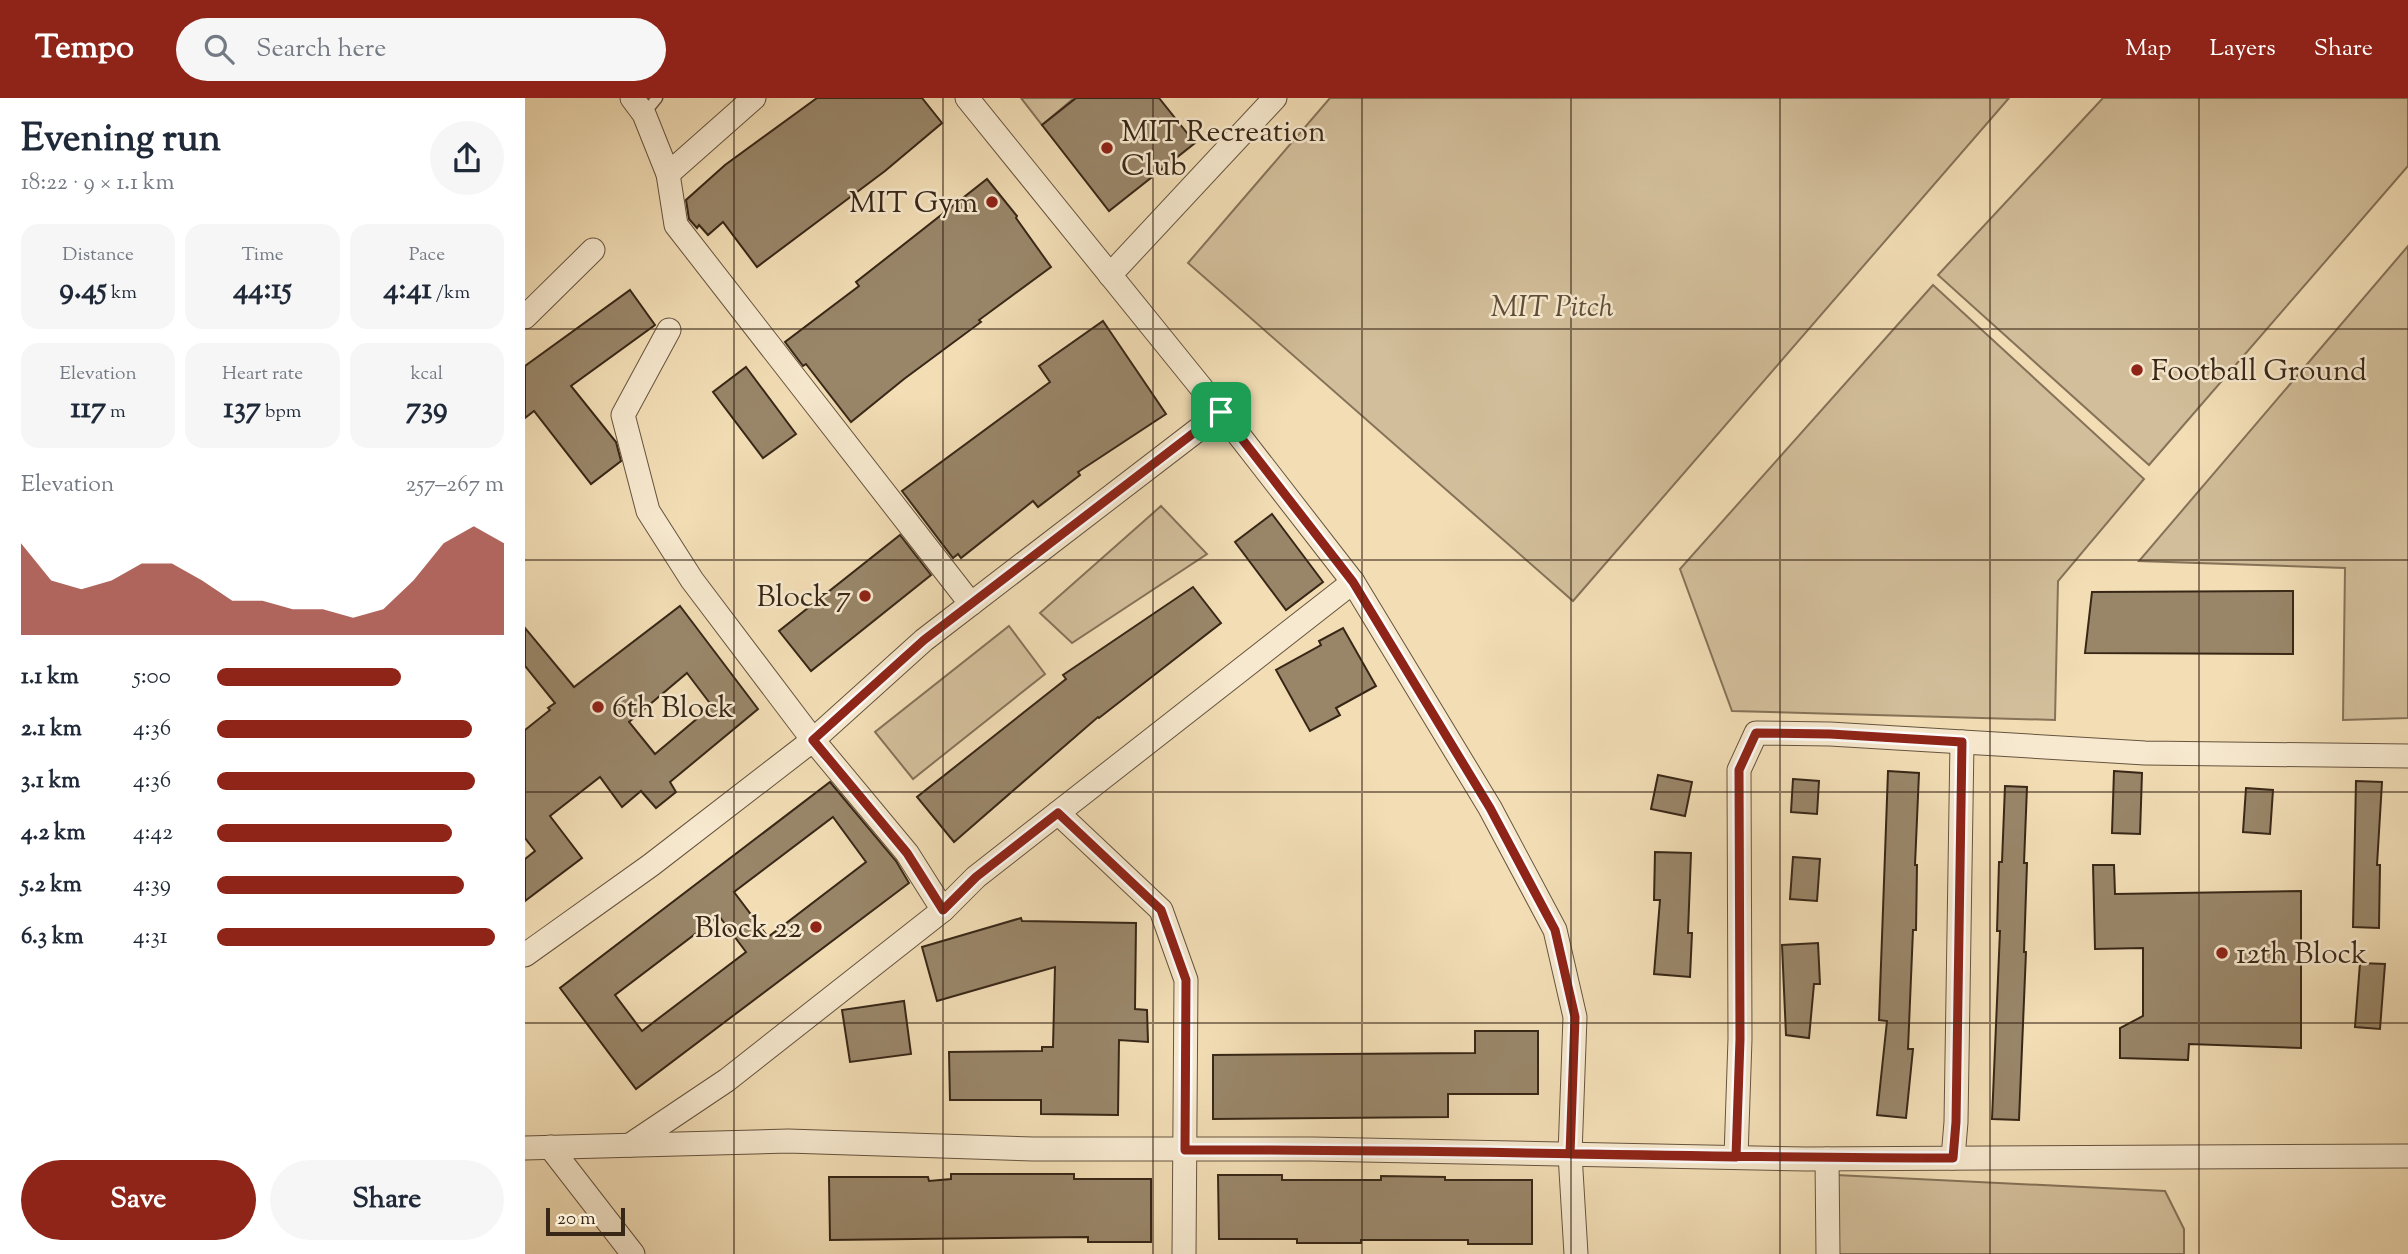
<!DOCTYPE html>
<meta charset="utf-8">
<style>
:root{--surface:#fff;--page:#f6f6f7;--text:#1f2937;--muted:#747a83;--accent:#8f2418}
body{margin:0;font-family:"Sorts Mill Goudy",serif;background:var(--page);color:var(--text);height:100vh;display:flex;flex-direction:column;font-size:26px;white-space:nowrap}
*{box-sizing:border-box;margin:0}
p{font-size:23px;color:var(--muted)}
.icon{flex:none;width:38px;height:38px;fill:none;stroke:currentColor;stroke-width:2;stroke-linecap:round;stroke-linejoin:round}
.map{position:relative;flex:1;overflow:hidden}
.side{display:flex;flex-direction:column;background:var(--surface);width:525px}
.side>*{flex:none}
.scale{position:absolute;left:21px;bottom:18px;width:79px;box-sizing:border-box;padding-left:7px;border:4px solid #382717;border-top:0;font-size:19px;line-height:24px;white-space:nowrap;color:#382717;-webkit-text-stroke:5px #f7e9cf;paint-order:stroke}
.pin{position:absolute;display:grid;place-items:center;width:60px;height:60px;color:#fff;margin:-30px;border-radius:14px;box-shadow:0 4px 10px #0006}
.round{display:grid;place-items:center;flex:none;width:74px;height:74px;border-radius:37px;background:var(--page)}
.summary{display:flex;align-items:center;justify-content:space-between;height:119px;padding:0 21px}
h1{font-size:38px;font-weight:800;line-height:52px}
.figures{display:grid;grid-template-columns:repeat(3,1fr);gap:10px;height:119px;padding:7px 21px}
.figures div{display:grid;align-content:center;border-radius:18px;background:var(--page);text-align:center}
.figures b{font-size:30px;font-weight:800}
.figures small{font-size:19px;font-weight:400}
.figures p{font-size:19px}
.chart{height:196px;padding:14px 21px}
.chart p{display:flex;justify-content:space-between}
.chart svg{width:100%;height:126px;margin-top:7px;fill:var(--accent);opacity:.7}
.button{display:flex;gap:14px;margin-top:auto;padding:14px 21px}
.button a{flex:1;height:80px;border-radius:42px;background:var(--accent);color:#fff;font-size:28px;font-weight:800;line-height:80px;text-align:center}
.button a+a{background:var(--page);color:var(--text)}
ul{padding:0 21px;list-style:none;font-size:23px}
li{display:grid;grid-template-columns:112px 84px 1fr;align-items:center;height:52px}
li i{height:18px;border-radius:9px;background:var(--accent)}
header{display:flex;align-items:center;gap:42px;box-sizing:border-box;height:98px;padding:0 35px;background:var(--accent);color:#fff}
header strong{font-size:33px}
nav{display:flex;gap:38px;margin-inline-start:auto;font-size:24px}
.search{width:490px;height:63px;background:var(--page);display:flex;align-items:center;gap:18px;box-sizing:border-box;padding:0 24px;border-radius:38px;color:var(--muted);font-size:26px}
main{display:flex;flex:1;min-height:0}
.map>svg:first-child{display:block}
</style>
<header>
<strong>Tempo</strong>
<div class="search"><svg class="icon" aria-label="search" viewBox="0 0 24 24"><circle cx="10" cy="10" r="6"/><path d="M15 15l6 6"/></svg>Search here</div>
<nav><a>Map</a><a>Layers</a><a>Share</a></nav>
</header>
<main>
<section class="side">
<div class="summary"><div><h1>Evening run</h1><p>18:22 · 9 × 1.1 km</p></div><a class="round"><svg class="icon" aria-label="share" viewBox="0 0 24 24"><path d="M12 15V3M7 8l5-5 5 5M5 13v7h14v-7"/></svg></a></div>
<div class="figures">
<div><p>Distance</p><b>9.45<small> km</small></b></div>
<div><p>Time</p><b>44:15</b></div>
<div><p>Pace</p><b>4:41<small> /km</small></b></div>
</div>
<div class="figures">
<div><p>Elevation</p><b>117<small> m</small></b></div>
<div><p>Heart rate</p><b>137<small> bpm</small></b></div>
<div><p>kcal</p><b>739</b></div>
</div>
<div class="chart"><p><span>Elevation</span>257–267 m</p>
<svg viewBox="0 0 160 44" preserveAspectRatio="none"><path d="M0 44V12L10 25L20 28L30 25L40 19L50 19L60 25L70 32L80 32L90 35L100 35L110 38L120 35L130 25L140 12L150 6L160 12V44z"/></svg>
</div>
<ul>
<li><b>1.1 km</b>5:00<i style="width:64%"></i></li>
<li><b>2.1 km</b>4:36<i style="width:89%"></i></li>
<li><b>3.1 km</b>4:36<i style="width:90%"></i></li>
<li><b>4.2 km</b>4:42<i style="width:82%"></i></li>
<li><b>5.2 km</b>4:39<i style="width:86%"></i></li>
<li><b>6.3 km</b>4:31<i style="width:97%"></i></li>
</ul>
<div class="button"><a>Save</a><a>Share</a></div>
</section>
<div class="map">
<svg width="1883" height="1156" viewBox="0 0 1883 1156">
<rect width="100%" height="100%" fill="#f2ddb5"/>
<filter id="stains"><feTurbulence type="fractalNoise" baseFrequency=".00286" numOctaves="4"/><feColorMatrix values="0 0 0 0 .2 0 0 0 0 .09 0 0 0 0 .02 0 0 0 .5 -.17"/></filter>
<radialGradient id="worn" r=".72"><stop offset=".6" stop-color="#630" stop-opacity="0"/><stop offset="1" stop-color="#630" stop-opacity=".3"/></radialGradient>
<!-- green -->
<g fill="#d2be9a" stroke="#857258" stroke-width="2">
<path d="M496,0H549L517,27Z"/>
<path d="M805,0H1484L1048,503L663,165Z"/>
<path d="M1578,0H1883V68L1624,367L1413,177Z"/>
<path d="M1883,148V620L1818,622L1820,470L1614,463Z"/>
<path d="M1408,187L1619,381L1533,483L1530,622L1207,613L1155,471Z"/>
<path d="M636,408L682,456L547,545L515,515Z"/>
<path d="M484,528L520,576L388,681L350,634Z"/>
<path d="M1311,1077L1640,1093L1659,1131V1156H1314Z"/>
</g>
<!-- building -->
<g fill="#998669" stroke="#382717" stroke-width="2" fill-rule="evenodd">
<path d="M292,0H397L417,25L360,73L232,169L198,124L183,137L174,127L172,130L164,121L161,102L200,67Z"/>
<path d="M551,0H634L670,45L584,113L517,27Z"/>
<path d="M462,81L492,118L491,120L526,169L454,222L456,224L379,281L326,324L281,266L278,268L260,244L334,188L331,184Z"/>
<path d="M105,192L130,227L46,288L91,344L96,363L66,386L9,313L0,320V268Z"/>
<path d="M578,223L641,316L553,374L555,377L513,409L508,403L436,460L433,456L428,460L377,393L525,284L514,268Z"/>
<path d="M221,269L271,336L238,360L188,294Z"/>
<path d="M747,416L798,484L761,512L710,444Z"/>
<path d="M375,437L406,477L286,573L254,533Z"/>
<path d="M668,489L696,525L574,620L573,619L429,744L392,699L541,581L538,577Z"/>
<path d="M1768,493V556L1560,555L1567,494Z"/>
<path d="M155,508L233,611L145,684L151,694L131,710L116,693L97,709L75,679L25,718L57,760L0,803V761L10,753L0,740V632L25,612L23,610L30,605L0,568V530L49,589ZM162,575L187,608L130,656L104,624Z"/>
<path d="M818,530L851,588L811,610L815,617L785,633L751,572L796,547L794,543Z"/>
<path d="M1363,673L1394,675L1390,767H1392L1391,832H1388L1383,951H1388L1381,1020L1352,1017L1362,923L1354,922Z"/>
<path d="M1589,673L1617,675L1615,736L1587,735Z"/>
<path d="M1133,677L1167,684L1160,718L1126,711Z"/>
<path d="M1268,681L1294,683L1292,716L1266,714Z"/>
<path d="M1831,683L1857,684L1852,767H1855L1854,830L1828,829Z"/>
<path d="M305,684L371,763L384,785L111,991L35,890ZM308,719L341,764L243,839L209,794ZM194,818L221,854L117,933L90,897Z"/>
<path d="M1480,688L1502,689L1499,765H1502L1499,854H1501L1494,1022L1467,1021L1475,833H1472L1474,764H1477Z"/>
<path d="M1721,690L1748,692L1745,736L1718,734Z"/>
<path d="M1130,754L1166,755L1163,835H1167L1165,879L1129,876L1135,802H1129Z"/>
<path d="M1268,759L1295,761L1292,803L1265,801Z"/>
<path d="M1568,767H1589L1590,796L1776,793V950L1664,946L1663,962L1595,960V930L1618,918V850L1570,851Z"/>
<path d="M496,820L497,823L611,825L610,911L622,912L623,944L594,942L593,1017L516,1016V1002H425L424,954L517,953V949H528L530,869L412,903L397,849Z"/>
<path d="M1293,845L1295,886H1289L1284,940L1261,937L1257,847Z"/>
<path d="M1835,865L1860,866L1855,931L1830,929Z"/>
<path d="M379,903L386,956L325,964L317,912Z"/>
<path d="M950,933H1013V996H923V1019L688,1021V957L950,955Z"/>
<path d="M426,1076H549V1081H626V1144H563V1139L305,1142L304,1079H403L404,1083L426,1081Z"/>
<path d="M693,1077H757V1082H856V1078L920,1079V1082H1007V1146H943V1142H836V1145H772V1141H694Z"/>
</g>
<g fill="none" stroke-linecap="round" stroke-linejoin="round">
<defs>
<path id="lane" d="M119,16L132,0"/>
<g id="street">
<path d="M107,0L119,16L143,76L229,0"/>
<path d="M143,76L151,127L446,506"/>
<path d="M585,177L750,0"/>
<path d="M0,219L68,152"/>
<path d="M144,232L98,317L123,413L167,482L288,642L399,542L696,314L442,0"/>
<path d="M696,314L828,484"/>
<path d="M533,715L636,812L661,882L659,1156"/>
<path d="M418,812L451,779L828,484L965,710L1030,832L1050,919L1045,1056L1051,1156"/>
<path d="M0,857L126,767L288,642L382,755L418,812L202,982L105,1047"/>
<path d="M25,1049L108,1156"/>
<path d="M0,1050L263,1043L508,1051H788L1281,1061L1883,1058"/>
<path d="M1211,1059L1215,941L1214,672L1231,635L1305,636L1620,655L1883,658"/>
<path d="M1428,1060L1431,1024L1437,644"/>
<path d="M1302,1061L1303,1156"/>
</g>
</defs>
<!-- lane casing -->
<use href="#lane" stroke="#66543e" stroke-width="13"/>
<!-- street casing -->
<use href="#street" stroke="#66543e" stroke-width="25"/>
<!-- lane -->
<use href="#lane" stroke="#f7e9cf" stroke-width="10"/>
<!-- street -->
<use href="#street" stroke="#f7e9cf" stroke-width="23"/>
</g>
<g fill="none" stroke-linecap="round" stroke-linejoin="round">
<defs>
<path id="route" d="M696,314L399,542L288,642L382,755L418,812L451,779L533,715L636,812L661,882L660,1052C916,1051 1172,1060 1428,1060L1431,1024L1437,644L1305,636L1231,635L1214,672L1215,941L1211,1059L1045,1056L1050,919L1030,832L965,710L828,484L696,314"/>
</defs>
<!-- route casing -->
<use href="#route" stroke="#fff" stroke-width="14"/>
<!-- route -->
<use href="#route" stroke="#8f2418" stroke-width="9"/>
</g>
<!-- grid -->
<path fill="none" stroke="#382717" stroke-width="2" stroke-opacity="0.55" d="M209,0V1156M418,0V1156M628,0V1156M837,0V1156M1046,0V1156M1255,0V1156M1465,0V1156M1674,0V1156M0,231H1883M0,462H1883M0,694H1883M0,925H1883"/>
<!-- markers -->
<g fill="#8f2418" stroke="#f7e9cf" stroke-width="2.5">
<circle cx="582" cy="50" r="7"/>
<circle cx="467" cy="104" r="7"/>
<circle cx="1612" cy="272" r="7"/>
<circle cx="340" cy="498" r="7"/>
<circle cx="73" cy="609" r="7"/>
<circle cx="291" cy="829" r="7"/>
<circle cx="1697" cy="855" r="7"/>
</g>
<g text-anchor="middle" stroke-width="5" stroke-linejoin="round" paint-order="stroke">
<!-- poi labels -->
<g font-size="30" fill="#382717" stroke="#f7e9cf" text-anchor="start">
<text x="596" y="43">MIT Recreation<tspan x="596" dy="34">Club</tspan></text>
<text x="453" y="114" text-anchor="end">MIT Gym</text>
<text x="1626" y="282">Football Ground</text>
<text x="326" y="508" text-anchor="end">Block 7</text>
<text x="87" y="619">6th Block</text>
<text x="277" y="839" text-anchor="end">Block 22</text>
<text x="1711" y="865">12th Block</text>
</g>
<!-- park labels -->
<g font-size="30" font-style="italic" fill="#5e4d38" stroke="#f7e9cf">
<text x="1027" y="218">MIT Pitch</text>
</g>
</g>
<rect width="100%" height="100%" filter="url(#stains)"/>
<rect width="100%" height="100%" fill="url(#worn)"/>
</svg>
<div class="scale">20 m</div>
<div class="pin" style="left:696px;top:314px;background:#1e9e55"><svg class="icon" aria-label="arrive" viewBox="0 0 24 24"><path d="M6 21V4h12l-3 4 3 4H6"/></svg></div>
</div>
</main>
